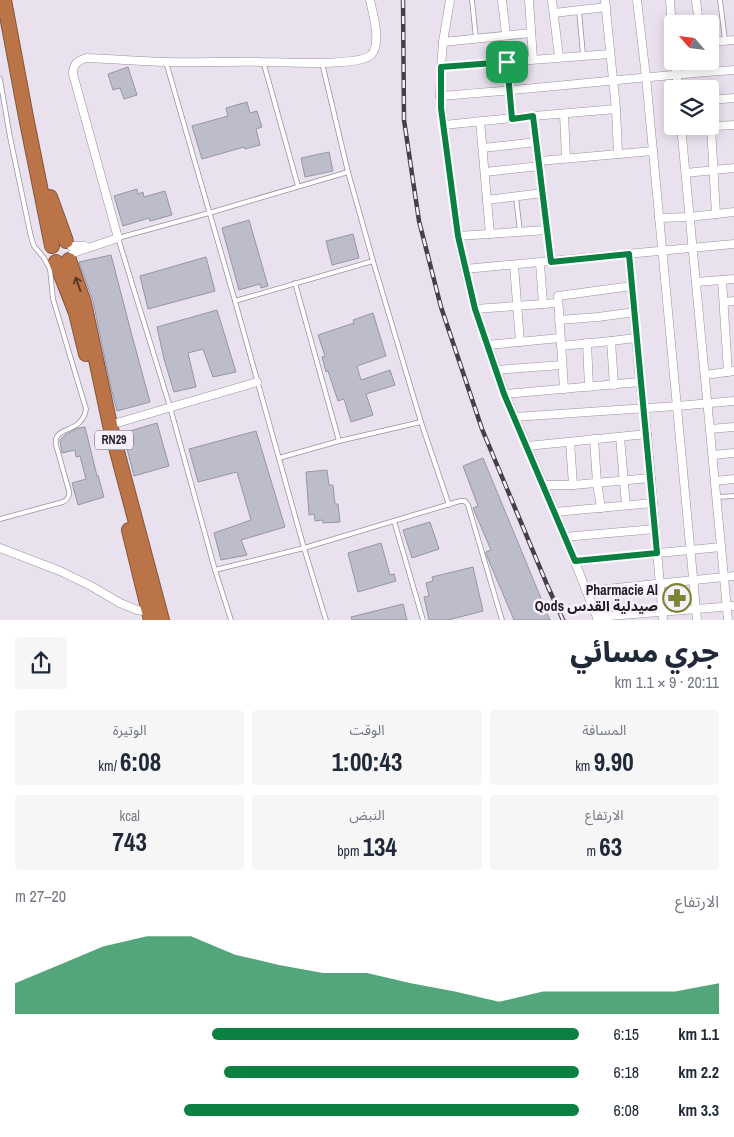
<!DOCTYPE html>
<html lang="ar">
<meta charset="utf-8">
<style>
:root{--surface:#fff;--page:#f6f6f7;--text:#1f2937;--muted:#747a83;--accent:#0b8043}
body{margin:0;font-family:"Archivo Narrow","Noto Sans Arabic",sans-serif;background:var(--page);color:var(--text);direction:rtl;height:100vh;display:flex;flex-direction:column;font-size:19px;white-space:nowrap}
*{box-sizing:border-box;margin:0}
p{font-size:16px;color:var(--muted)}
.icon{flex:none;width:28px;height:28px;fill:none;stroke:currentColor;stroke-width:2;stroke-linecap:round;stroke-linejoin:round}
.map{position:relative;height:620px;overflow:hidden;direction:ltr}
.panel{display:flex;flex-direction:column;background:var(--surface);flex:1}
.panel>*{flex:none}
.needle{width:32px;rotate:298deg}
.tools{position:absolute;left:664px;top:15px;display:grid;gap:10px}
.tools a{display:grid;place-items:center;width:55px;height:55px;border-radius:5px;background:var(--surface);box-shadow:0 2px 12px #0003;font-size:25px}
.pin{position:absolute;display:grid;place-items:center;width:42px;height:42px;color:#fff;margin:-21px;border-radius:10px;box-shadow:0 2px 8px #0006}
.round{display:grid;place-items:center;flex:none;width:52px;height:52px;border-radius:5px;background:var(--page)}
.summary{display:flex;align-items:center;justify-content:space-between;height:85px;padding:0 15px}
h1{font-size:28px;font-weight:800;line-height:38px}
.metrics{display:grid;grid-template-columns:repeat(3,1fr);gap:8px;height:85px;padding:5px 15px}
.metrics div{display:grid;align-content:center;border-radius:5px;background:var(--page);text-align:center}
.metrics b{font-size:25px;font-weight:800}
.metrics small{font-size:14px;font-weight:400}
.metrics p{font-size:14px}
.chart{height:140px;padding:10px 15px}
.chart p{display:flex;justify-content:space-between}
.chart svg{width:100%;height:90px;margin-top:5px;fill:var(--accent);opacity:.7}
ul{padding:0 15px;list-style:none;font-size:16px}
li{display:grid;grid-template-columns:80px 60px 1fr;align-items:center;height:38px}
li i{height:12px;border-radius:6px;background:var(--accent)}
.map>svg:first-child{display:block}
</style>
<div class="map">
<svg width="734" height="620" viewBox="0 0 734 620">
<rect width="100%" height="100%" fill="#eae1ef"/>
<!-- building -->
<g fill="#bcbccb" stroke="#9696a4">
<path d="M128,67L137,95L124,99L120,88L113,90L108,74Z"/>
<path d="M247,102L250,113L257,111L262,127L256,129L260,145L245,149L244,147L202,159L192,126L228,116L226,108Z"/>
<path d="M329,152L333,171L305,177L301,158Z"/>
<path d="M137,189L138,194L143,192L144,197L165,191L172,215L150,221L149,218L123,226L114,196Z"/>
<path d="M249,220L268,286L261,288L260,284L239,290L222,228Z"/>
<path d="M353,234L359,258L332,265L326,241Z"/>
<path d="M111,255L131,332L150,402L117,411L111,388L93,301L79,262Z"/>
<path d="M206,257L215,291L148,309L140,276Z"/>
<path d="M217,310L236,372L213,377L203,349L188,353L196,387L174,392L164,359L157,327Z"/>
<path d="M373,313L386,356L357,366L361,380L390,370L395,385L366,394L373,415L351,422L344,399L338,401L328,371L326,372L322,357L325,356L318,335L354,323L353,320Z"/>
<path d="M157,423L169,466L134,476L123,433Z"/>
<path d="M85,427L97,476L98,475L104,497L78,505L72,483L86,479L80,456L76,457L75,450L62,453L60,440L65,435L78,428Z"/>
<path d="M256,431L285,527L241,540L247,555L221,560L214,533L251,520L237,472L198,482L189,449Z"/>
<path d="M483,458L550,620H514L486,554V552L491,550L473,508L478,506L463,466Z"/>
<path d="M327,470L329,485H333L335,504H338L340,522L323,523V520L315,521L314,514L309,515L306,472Z"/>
<path d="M430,522L439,549L412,558L403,530Z"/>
<path d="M381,543L390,575L394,574L396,581L358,592L348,553Z"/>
<path d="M473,567L483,611L448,620H429L424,597L429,596L426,583L433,581L432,577Z"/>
<path d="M403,604L407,620H352L351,617Z"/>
</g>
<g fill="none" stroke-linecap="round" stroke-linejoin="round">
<defs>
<g id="lane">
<path d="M472,0L476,39"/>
<path d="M720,0L725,40"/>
<path d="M579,10L583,55"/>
<path d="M263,61L298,186"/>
<path d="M166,62L235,301L304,548L326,620"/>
<path d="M322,63L348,172L373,261L421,422L449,505"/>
<path d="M0,79L10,137L31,237L34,246L44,258L50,269L53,299L86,409C82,435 52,425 56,445L69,491C70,496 67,500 63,502L0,519"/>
<path d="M516,197L520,232"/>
<path d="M295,283L339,441"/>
<path d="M235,301L373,261"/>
<path d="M279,458L339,441L421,422"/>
<path d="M717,497L734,496"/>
<path d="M394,521L423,620"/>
<path d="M215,570L304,548L460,501H465L468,505L502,620"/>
<path d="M231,620L215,570L170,407L118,238L209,213L348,172"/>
</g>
<g id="street">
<path d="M450,0L443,42L441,67L440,96L458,236L465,269L475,309L505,394L555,512L598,620"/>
<path d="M502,0L506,35"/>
<path d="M529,0L533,59"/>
<path d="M552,0L559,57"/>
<path d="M605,0L616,109L618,154"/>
<path d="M637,0L646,77L697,620"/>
<path d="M670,0L672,28"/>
<path d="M696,0L699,24"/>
<path d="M554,13L606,7"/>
<path d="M443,42L531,33"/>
<path d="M710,42L734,40"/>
<path d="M675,61L678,89"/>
<path d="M507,62L512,119"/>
<path d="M441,67L610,54"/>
<path d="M440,96C538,89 636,77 734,70"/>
<path d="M710,100L734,98"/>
<path d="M564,114L566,158"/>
<path d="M533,116L551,261"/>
<path d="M480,121L490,234"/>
<path d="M444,125L533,116L616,109"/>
<path d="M681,126L728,620"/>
<path d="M711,127L716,214"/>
<path d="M681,128L734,125"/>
<path d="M483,148L537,142"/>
<path d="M539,161L653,151"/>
<path d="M485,172L540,166"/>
<path d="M686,173L734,168"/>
<path d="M487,200L543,193"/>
<path d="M659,218L690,217L734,212"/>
<path d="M458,236L547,230"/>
<path d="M71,246H85"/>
<path d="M73,253L118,238L73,74C73,64 77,61 86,58C112,59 139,61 166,62C198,63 230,61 261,62C281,62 358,67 371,55C382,44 373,14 370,0"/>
<path d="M629,254L640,382L647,434L663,620"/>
<path d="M540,263L543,304"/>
<path d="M514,265L520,342"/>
<path d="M465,269L734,244"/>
<path d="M722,280L728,372"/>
<path d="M696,282L734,279"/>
<path d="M724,302L734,301"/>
<path d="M475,309L557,303"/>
<path d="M559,320L598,317L635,312"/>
<path d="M611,341L614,385"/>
<path d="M587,343L589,387"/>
<path d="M488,345L560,338"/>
<path d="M561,346L611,341L636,338"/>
<path d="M496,370L562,365"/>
<path d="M705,375L734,371"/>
<path d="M564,389L558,296L632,286"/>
<path d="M505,394L640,382"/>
<path d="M514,417L677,406L734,401"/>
<path d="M110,425L257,382"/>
<path d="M710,429L734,427"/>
<path d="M620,437L626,505"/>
<path d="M594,439L597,483L601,508"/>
<path d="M570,442L573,485"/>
<path d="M527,446L647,434"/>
<path d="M713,455L734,453"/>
<path d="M715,481L734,479"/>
<path d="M543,485H573L651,478"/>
<path d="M555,512L653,503"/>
<path d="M564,537L655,529"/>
<path d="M0,548L60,571L91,586L120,603L137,610L150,612"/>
<path d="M575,561L721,547"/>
<path d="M587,591L734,576"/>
<path d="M597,617L734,606"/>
</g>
<g id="highway">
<path d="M4,0L26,117L52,246"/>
<path d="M50,197L66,241"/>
<path d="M69,260L84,303L110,425L162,620"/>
<path d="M56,262L76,313L86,354"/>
<path d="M129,530L151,620"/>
</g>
</defs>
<!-- lane casing -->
<use href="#lane" stroke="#99919d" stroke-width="5.5"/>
<!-- street casing -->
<use href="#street" stroke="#99919d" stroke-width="9"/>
<!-- highway casing -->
<use href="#highway" stroke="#85563b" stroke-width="16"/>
<!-- lane -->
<use href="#lane" stroke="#fff" stroke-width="4"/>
<!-- street -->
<use href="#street" stroke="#fff" stroke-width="8"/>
<!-- highway -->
<use href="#highway" stroke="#bb7448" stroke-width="14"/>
<defs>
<path id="rail" d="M403,0L404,120L419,221L441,307L482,429L548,587L563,620"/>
</defs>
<!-- rail casing -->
<use href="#rail" stroke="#444046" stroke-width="4.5"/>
<!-- rail -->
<use href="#rail" stroke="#f7effc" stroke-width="2.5" stroke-dasharray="8" stroke-linecap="butt"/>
</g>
<!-- one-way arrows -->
<defs><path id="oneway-shaft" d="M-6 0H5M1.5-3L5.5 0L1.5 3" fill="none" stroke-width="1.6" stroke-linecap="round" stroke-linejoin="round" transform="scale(1.25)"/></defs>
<use stroke="#573c30" href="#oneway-shaft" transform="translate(78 284) rotate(-109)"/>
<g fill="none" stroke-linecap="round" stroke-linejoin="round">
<defs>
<path id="route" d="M507,62L512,119L533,116L551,262L629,254L657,553L575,561L504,394L475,309L458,236L441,108V67Z"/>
</defs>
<!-- route casing -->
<use href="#route" stroke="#fff" stroke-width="10"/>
<!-- route -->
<use href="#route" stroke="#0b8043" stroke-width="6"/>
</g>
<!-- icons -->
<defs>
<symbol id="pharmacy-ring" viewBox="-11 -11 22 22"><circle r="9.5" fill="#f7effc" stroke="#7a8532" stroke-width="1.5"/><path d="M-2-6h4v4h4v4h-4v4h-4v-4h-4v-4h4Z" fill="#7a8532"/></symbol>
</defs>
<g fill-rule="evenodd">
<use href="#pharmacy-ring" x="661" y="582" width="32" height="32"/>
</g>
<g text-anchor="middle" stroke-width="5" stroke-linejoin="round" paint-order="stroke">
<!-- shield labels -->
<rect fill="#f7effc" stroke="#615d64" stroke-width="1" x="95" y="430.5" width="38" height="19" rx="4"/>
<g font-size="12" font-weight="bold" fill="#211e23">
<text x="114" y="444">RN29</text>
</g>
<!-- poi labels -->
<g font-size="14" font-weight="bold" fill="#211e23" stroke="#f7effc" text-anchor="end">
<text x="658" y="595">Pharmacie Al<tspan x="658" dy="16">Qods صيدلية القدس</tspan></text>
</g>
</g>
</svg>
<div class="tools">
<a><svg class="needle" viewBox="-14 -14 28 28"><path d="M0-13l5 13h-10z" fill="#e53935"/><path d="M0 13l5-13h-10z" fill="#747a83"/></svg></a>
<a><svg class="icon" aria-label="layers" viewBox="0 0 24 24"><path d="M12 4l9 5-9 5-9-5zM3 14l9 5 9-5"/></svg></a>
</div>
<div class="pin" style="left:507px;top:62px;background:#1e9e55"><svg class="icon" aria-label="arrive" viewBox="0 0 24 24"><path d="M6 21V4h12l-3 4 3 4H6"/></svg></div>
</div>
<section class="panel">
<div class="summary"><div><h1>جري مسائي</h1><p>20:11 · 9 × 1.1 km</p></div><a class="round"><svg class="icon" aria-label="share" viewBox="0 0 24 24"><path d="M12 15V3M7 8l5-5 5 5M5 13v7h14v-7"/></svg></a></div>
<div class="metrics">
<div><p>المسافة</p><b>9.90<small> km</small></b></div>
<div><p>الوقت</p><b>1:00:43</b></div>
<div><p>الوتيرة</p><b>6:08<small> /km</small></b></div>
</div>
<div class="metrics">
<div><p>الارتفاع</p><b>63<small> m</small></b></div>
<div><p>النبض</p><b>134<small> bpm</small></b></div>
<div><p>kcal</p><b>743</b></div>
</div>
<div class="chart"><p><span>الارتفاع</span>20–27 m</p>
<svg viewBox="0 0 160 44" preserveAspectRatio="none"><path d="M0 44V29L10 20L20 11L30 6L40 6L50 15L60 20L70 24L80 24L90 29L100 33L110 38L120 33L130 33L140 33L150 33L160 29V44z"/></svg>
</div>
<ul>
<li><b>1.1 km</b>6:15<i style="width:65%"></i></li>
<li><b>2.2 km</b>6:18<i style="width:63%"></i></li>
<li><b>3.3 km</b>6:08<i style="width:70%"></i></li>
</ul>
</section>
